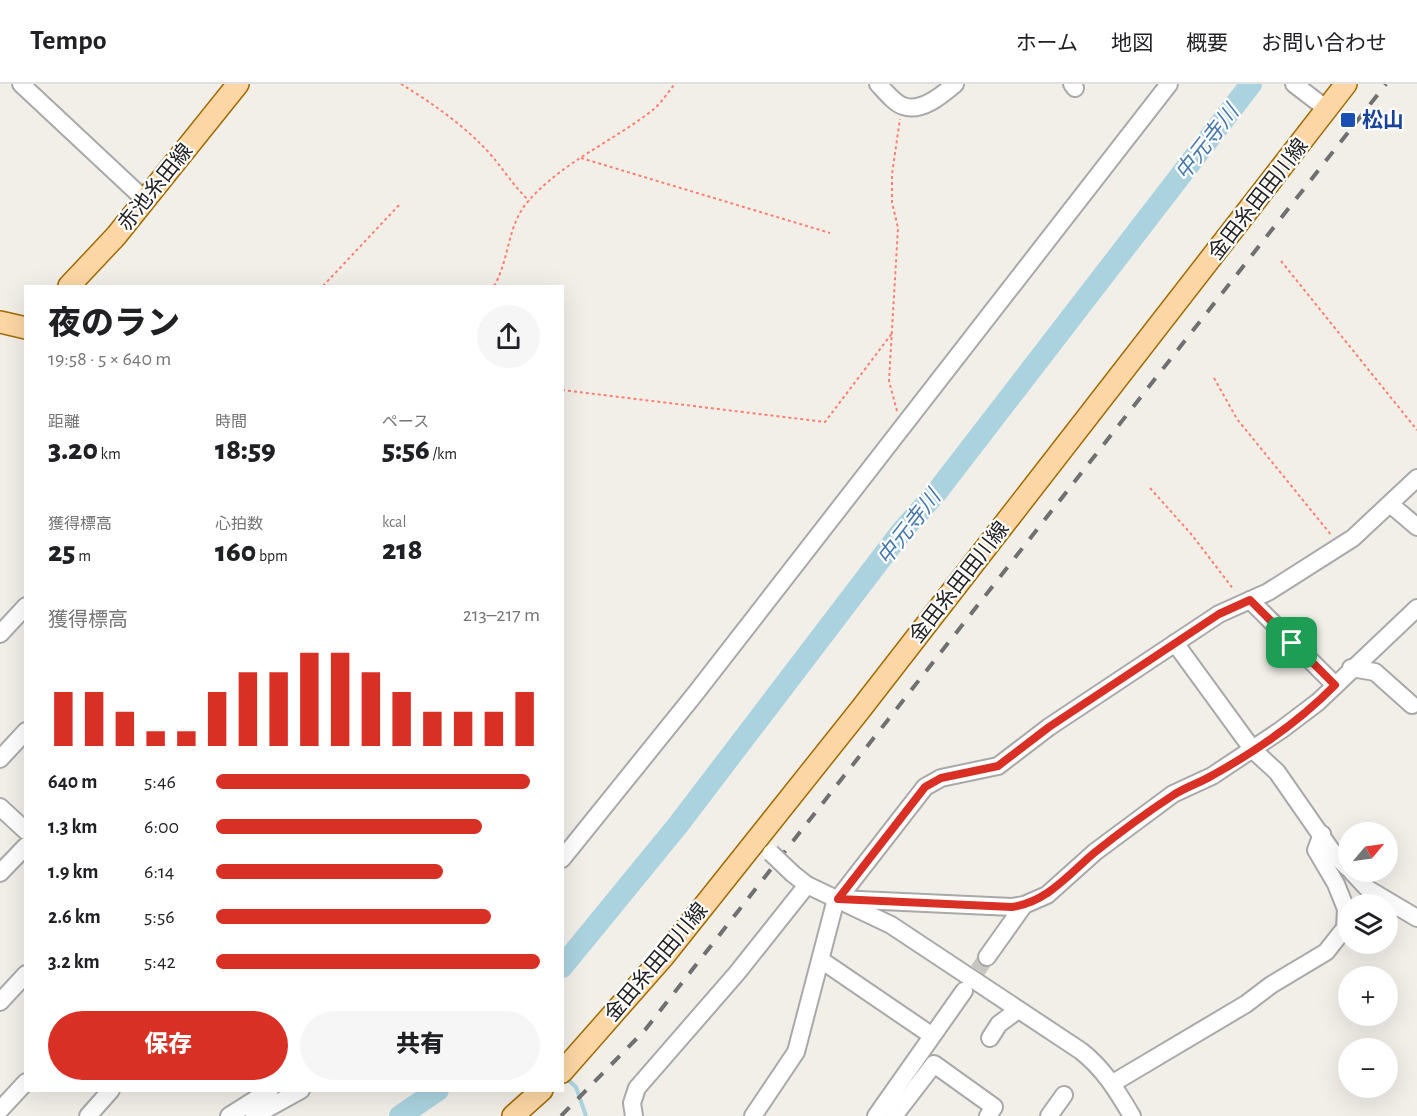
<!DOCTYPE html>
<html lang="ja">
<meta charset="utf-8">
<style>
:root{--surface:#fff;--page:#f6f6f6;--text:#202124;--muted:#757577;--line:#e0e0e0;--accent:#d93025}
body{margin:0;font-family:"Alegreya Sans","Noto Sans JP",sans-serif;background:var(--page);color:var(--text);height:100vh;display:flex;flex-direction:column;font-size:22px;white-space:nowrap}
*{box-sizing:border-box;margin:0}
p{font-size:20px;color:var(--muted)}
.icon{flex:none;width:33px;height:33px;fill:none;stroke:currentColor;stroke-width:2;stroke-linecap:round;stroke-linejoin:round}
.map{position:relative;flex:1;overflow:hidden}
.drawer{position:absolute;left:24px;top:201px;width:540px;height:807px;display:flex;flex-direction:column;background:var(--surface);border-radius:0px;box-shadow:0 6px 24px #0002}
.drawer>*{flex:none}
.needle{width:39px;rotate:61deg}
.buttons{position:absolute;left:1338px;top:738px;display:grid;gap:12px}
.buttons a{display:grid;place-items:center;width:60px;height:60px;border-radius:50%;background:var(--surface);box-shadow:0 6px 24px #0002;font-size:30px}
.pin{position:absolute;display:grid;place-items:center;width:51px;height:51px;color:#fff;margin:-26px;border-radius:12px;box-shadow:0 3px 9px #0006}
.round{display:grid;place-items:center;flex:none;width:63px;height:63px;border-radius:32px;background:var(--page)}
.summary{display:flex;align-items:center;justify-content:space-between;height:102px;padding:0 24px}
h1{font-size:33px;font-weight:800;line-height:45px}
.metrics{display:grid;grid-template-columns:repeat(3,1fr);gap:9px;height:102px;padding:6px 24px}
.metrics div{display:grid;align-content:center}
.metrics b{font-size:30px;font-weight:800}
.metrics small{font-size:16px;font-weight:400}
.metrics p{font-size:16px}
.chart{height:168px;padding:12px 24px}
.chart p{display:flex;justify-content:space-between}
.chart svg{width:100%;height:108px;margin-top:6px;stroke:var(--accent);stroke-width:6}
.cta{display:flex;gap:12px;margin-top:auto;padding:12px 24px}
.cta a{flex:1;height:69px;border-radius:36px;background:var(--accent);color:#fff;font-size:24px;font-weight:800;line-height:69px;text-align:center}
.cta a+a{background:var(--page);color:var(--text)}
ul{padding:0 24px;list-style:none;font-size:20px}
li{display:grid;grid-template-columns:96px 72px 1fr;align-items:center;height:45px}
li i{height:15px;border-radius:8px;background:var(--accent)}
header{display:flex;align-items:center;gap:36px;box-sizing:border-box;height:84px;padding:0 30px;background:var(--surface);border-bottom:2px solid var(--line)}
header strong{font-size:28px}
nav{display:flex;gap:33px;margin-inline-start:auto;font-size:21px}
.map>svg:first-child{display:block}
</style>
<header>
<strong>Tempo</strong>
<nav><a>ホーム</a><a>地図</a><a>概要</a><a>お問い合わせ</a></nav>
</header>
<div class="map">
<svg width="1417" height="1032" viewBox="0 0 1417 1032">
<rect width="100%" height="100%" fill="#f2efe9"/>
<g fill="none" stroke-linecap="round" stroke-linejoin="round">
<!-- stream -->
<path stroke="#aad3df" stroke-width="4" d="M566,994L576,1003L586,1032"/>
<!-- river -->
<g stroke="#aad3df" stroke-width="22">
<path d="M562,883L678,741L902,447L936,409L1251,0"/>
<path d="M400,1032L438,1006"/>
</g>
<!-- minor-tunnel -->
<path stroke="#c8c6c1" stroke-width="16" stroke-dasharray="16 8" stroke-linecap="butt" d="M964,906L987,873"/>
<defs>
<g id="minor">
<path d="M21,0L144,115"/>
<path d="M878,0C885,7 894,19 903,22C921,29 942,11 955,0"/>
<path d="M1072,0L1075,4"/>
<path d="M1294,0L1328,26"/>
<path d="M1390,420L1417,443"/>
<path d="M1250,516L1335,601"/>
<path d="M0,550L26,522"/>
<path d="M1175,559L1253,666L1277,688L1334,770L1348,784"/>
<path d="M1351,584L1375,588L1412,621"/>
<path d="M0,675L26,647"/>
<path d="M0,723L26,747"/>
<path d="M562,775L695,610L1169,0"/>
<path d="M1352,788L1368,805L1417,834"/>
<path d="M0,789L26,762"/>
<path d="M793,790L807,801L891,841L1081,967C1104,985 1117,1007 1132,1032"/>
<path d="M838,815L1012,823L1024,821L1047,811L1095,768L1173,710L1212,692L1281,646L1318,618L1417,524"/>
<path d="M987,873L1024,821"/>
<path d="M821,876L931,951"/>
<path d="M0,918L26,890"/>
<path d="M990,954L999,940L1018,926"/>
<path d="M1113,999L1246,920L1271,901L1326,868L1345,844L1346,825L1336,800L1316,766L1322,750"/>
<path d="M0,1026L26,998"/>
<path d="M88,1032L111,1006"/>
<path d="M229,1032L270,1006"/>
<path d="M254,1032L301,1006"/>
<path d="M634,1032L632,1019L637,1004L737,889L807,801"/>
<path d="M753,1032L796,968L836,815H838L925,703L941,694L998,682L1049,643L1219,530L1268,508L1353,454L1417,394"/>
<path d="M876,1032L964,907"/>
<path d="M894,1032L934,980L994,1023L988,1032"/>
<path d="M1049,1032L1064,1011"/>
</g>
<g id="major">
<path d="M69,202L116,152L238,0"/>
<path d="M0,238L26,244"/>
<path d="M562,988L664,872L860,626L1346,0"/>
<path d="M513,1032L542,1006"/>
</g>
</defs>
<!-- minor casing -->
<use href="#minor" stroke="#a9a9a9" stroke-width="20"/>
<!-- major casing -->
<use href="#major" stroke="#a06b00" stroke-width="24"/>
<!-- path -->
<g stroke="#fa8072" stroke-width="2" stroke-dasharray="3 3" stroke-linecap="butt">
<path d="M401,0C434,20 472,47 496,77C507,91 516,104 529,117"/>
<path d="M581,74L830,149"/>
<path d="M1281,177L1417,346"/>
<path d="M291,202H296"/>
<path d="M323,202L400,120"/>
<path d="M494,202C509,177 507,145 525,121C558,80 614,57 654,25C662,18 668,8 675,0"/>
<path d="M1214,294L1237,335L1332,452"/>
<path d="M562,306L825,338L893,248"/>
<path d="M897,327L889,297L898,144L892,118V90L900,35"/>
<path d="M1150,404L1192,451L1234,506"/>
</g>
<!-- minor -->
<use href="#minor" stroke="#fff" stroke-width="16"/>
<!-- major -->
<use href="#major" stroke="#fcd6a4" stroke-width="21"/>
<!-- rail -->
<path stroke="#707070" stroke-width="4" stroke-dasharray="12 12" stroke-linecap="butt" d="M561,1032L645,946L1386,0"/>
<defs>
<path id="minor-bridge" d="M771,769L793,790"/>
</defs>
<!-- minor-bridge casing -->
<use href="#minor-bridge" stroke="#a9a9a9" stroke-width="20" stroke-linecap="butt"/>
<!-- minor-bridge -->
<use href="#minor-bridge" stroke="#fff" stroke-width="16"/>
</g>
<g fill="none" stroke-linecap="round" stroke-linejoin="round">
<defs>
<path id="route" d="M1250,516L1335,601C1300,637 1256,667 1213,691C1200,699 1185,703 1172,712C1146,729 1119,749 1094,769C1068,791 1047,818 1012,823L838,815L925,703L941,694L998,682L1049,643L1219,530Z"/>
</defs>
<!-- route casing -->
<use href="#route" stroke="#fff" stroke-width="12"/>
<!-- route -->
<use href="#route" stroke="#d93025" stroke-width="8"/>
</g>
<!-- markers -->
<rect fill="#1a4fb4" stroke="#fff" stroke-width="2" x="1340" y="28" width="16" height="16" rx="3"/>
<g text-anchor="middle" stroke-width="4.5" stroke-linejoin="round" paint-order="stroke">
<!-- transit labels -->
<g font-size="21" font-weight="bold" fill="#164399" stroke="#fff" text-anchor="start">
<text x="1362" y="43">松山</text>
</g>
<!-- street labels -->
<g font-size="21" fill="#222" stroke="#fff">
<text transform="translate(155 103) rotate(-51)" y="7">赤池糸田線</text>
<text transform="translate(1258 115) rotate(-52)" y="7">金田糸田田川線</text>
<text transform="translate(959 498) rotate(-52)" y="7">金田糸田田川線</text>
<text transform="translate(656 878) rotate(-50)" y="7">金田糸田田川線</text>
</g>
<!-- water labels -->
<g font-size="22" font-style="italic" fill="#4a7aab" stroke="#fff">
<text transform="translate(1206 58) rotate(-52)" y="8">中元寺川</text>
<text transform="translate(908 443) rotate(-52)" y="8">中元寺川</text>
</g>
</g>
</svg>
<div class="buttons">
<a><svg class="needle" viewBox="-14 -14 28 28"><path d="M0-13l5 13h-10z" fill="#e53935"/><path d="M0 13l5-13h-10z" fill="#757577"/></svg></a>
<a><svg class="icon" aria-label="layers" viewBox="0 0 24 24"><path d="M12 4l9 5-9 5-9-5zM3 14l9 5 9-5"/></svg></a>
<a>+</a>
<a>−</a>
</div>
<div class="pin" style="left:1292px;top:559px;background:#1e9e55"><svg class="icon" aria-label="arrive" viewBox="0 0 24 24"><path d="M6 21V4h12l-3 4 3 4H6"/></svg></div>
<section class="drawer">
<div class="summary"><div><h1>夜のラン</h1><p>19:58 · 5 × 640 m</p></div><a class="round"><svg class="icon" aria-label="share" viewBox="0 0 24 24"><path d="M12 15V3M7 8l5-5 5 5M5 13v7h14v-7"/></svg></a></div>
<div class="metrics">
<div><p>距離</p><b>3.20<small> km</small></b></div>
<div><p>時間</p><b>18:59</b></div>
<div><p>ペース</p><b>5:56<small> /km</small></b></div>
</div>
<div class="metrics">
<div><p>獲得標高</p><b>25<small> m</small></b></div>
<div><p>心拍数</p><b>160<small> bpm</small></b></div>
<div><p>kcal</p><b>218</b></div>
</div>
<div class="chart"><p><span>獲得標高</span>213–217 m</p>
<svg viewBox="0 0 160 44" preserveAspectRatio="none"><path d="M5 44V22M15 44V22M25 44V30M35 44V38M45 44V38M55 44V22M65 44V14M75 44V14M85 44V6M95 44V6M105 44V14M115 44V22M125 44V30M135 44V30M145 44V30M155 44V22"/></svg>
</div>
<ul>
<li><b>640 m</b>5:46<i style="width:97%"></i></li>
<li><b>1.3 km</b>6:00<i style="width:82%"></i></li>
<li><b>1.9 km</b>6:14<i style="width:70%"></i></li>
<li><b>2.6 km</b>5:56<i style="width:85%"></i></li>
<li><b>3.2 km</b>5:42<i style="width:100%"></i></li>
</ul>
<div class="cta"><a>保存</a><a>共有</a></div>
</section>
</div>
